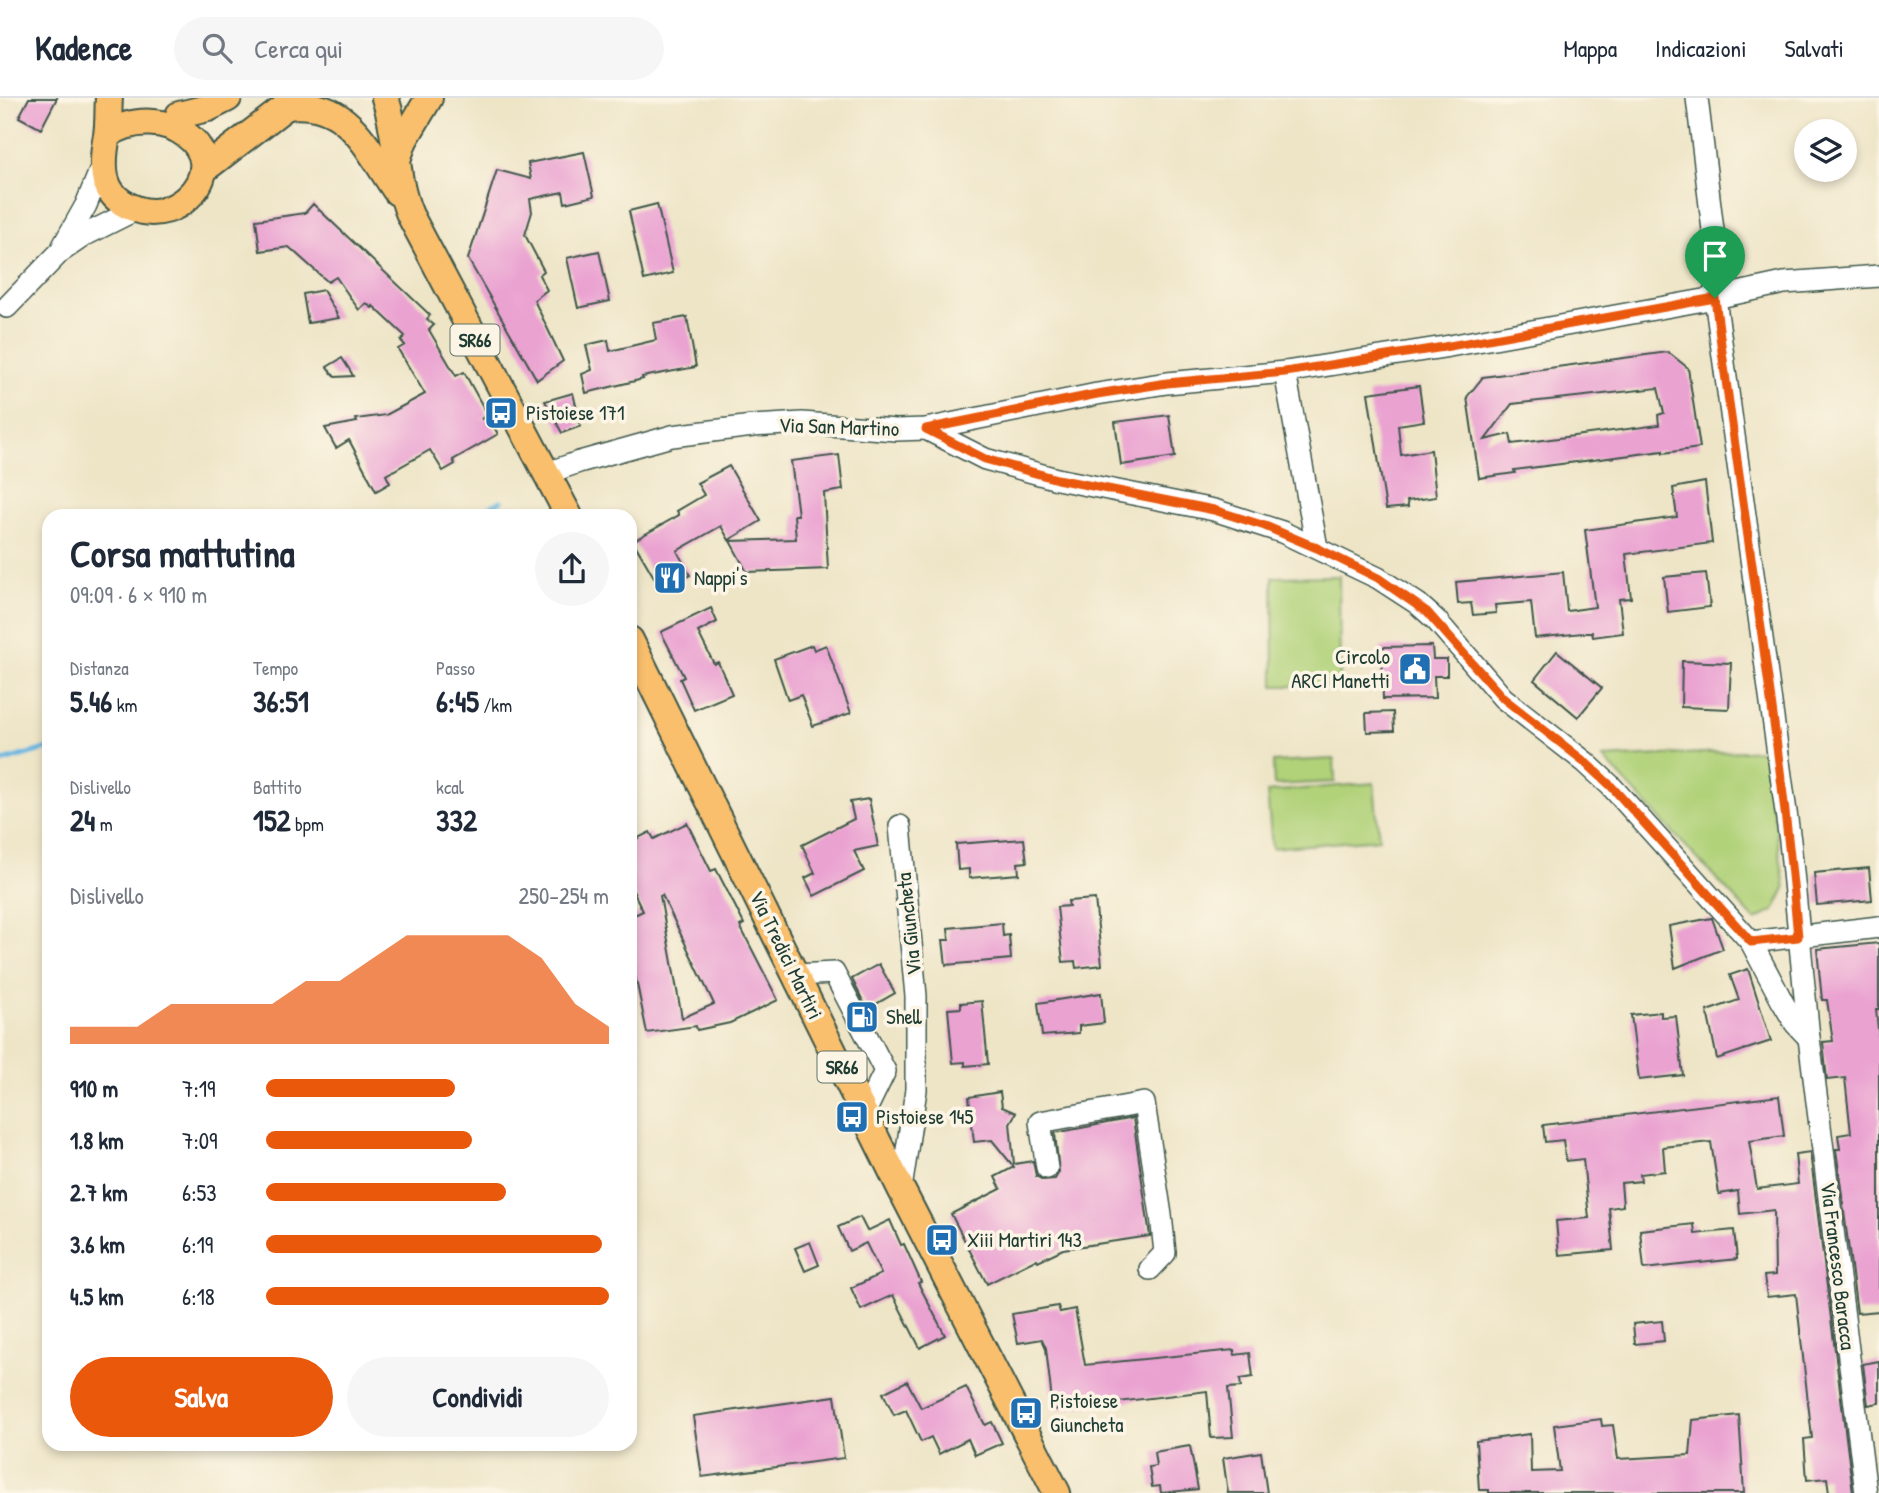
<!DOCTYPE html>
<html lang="it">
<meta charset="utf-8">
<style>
:root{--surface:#fff;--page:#f6f6f7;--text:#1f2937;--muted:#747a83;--line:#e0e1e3;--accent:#ea580c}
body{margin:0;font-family:"Patrick Hand",sans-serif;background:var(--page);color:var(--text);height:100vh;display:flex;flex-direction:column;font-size:26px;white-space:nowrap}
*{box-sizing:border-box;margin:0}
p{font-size:23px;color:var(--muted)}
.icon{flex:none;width:38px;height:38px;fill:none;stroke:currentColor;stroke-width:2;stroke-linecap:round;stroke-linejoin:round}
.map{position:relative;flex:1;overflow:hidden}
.side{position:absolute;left:42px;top:411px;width:595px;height:942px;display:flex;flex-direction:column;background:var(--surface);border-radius:21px;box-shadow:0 4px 10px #0003}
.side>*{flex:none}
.tools{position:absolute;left:1794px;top:21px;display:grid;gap:14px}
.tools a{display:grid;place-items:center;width:63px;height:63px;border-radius:50%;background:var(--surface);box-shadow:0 4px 10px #0003;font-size:35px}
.pin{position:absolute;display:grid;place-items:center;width:60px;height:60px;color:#fff;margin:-72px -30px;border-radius:50% 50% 50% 0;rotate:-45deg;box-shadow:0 0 7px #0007}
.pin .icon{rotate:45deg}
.round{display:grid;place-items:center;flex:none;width:74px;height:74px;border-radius:37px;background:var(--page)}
.overview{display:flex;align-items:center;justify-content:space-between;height:119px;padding:0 28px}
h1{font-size:38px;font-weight:700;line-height:52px}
.metrics{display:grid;grid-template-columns:repeat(3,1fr);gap:10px;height:119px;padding:7px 28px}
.metrics div{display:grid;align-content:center}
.metrics b{font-size:30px;font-weight:700}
.metrics small{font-size:19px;font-weight:400}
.metrics p{font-size:19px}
.chart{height:196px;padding:14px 28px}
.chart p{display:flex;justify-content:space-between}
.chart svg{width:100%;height:126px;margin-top:7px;fill:var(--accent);opacity:.7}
.cta{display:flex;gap:14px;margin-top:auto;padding:14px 28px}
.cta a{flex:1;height:80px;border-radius:42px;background:var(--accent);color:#fff;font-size:28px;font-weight:700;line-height:80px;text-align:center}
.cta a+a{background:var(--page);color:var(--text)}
ul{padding:0 28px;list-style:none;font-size:23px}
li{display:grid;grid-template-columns:112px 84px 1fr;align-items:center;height:52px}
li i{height:18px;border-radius:9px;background:var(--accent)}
header{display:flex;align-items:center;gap:42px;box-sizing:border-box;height:98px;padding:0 35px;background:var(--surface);border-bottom:2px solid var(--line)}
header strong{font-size:33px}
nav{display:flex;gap:38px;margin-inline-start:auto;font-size:24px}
.search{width:490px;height:63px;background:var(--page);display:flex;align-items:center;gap:18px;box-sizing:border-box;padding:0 24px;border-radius:38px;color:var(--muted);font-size:26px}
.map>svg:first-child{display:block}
</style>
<header>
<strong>Kadence</strong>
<div class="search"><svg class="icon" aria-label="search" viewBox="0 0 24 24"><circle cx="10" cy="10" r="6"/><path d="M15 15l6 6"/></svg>Cerca qui</div>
<nav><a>Mappa</a><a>Indicazioni</a><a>Salvati</a></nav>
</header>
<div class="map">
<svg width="1879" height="1395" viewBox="0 0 1879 1395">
<rect width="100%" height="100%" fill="#fcf5e5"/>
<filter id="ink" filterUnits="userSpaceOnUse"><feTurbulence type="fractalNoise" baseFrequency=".0143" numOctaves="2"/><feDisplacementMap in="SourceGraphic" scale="14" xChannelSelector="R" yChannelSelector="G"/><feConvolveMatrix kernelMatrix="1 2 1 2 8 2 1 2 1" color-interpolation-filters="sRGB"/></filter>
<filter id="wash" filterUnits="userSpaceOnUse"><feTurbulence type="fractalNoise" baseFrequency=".00686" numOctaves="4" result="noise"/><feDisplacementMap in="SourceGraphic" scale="28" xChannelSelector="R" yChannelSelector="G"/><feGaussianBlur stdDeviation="1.57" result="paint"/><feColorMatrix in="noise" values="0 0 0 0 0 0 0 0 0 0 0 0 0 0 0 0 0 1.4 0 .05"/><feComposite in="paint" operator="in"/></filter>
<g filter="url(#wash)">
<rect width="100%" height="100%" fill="#eee5c7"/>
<!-- green -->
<g fill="#b1d279" stroke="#688856" stroke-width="2">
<path d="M1339,478L1340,588H1274L1273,479Z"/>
<path d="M1764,652L1785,790L1774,813L1755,822L1603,660Z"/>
<path d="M1334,661L1335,684L1274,687L1273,664Z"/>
<path d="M1374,685L1379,741L1272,750L1267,694Z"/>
</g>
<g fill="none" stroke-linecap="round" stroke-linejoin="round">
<!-- stream -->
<g stroke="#67b6e1" stroke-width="5">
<path d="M474,418L501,403"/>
<path d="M0,664L49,650"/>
</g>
</g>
<g id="blocks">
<!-- building -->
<g fill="#eaa2d1" fill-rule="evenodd">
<path d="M29,0H57L41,31L19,19Z"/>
<path d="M584,54L594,98L565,105L563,94L530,101L532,114L525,137L544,173L539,177L547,192L534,202L563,263L537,282L468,161L497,72L531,81L528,65Z"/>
<path d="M313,106L430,217L427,221L434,227L429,232L456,278L464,274L487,316L481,321L488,319L498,336L453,362L455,366L443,373L430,352L386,377L390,385L376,393L349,342L336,350L325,330L357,324L356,321L386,317L425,296L398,251L405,247L401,243L405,238L373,208L372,210L366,205L359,212L336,179L328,184L289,149L260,153L256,122L305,115Z"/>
<path d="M657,106L673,175L644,182L629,113Z"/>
<path d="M599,153L610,203L578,210L567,160Z"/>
<path d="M323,192L339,220L308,225L303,196Z"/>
<path d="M687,219L696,269L642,279L643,281L586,295L582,276L592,272L586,247L608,242L610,253L656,242L653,225Z"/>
<path d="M1668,254L1688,270L1700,350L1663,355V353L1514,372L1515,375L1479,380L1467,299L1483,279ZM1658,290L1664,315L1658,317L1659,327L1512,346L1510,336L1485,342L1512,306Z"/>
<path d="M342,260L351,274L353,278L335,279L327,269Z"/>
<path d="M1419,288L1424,323L1398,327L1401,357L1431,352L1436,399L1407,403L1408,409L1386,411L1368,295Z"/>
<path d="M573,295L581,328L562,335L545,303Z"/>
<path d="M1169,317L1175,359L1121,367L1115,324Z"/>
<path d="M839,357L843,392L824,395L828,471L747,474L730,443L796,441L794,417H798L791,363Z"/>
<path d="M729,368L761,423L729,442L721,428L677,453L690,477L662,493L633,443L679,417L677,413L704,397L697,385Z"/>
<path d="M1705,384L1712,445L1626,456L1631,500L1619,501L1623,535L1593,539L1592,534L1535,540L1531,504L1495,507L1496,515L1473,517L1471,505L1458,506L1456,484L1563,474L1567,513L1595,509L1585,432L1677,419L1673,390Z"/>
<path d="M1706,475L1710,509L1668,514L1664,479Z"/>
<path d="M711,510L717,524L698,534L714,566L718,564L732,596L694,612L680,581L684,579L661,534Z"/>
<path d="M812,547L814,552L826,547L851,615L813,628L801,597L788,602L774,561Z"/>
<path d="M1432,548L1433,561H1447V578H1434L1435,600L1383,601L1381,549Z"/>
<path d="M1557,553L1602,590L1578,619L1534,582Z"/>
<path d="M1682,563L1731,565L1729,611L1681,609Z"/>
<path d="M1393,614L1394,633L1367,634L1366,615Z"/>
<path d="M869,701L878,748L854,753L864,773L814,798L805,780L815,775L802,747L854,721L850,704Z"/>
<path d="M687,725L711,773L716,771L736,810L744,826L740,828L778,902L730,925L697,932L696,928L647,935L630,852V819L643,813L630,787V744L650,734L654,741ZM662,797L714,906L682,920L660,798Z"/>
<path d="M1024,741L1027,764L1018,765L1019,776L969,780V771L958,772L956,746Z"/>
<path d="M1869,770L1872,802L1817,807L1814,775Z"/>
<path d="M1095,801L1102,867L1076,870L1075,863L1063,864L1057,809L1069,808L1068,803Z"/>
<path d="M1712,820L1723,851L1675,870L1669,828Z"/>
<path d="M1002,825L1003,838L1009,837L1011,861L946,867L943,842H949L948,830Z"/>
<path d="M1879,845V911H1876L1879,942V1213L1857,1215L1836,1051H1840L1838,1037L1851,1035L1845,980L1827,982L1823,944L1833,943L1827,902H1822L1817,851Z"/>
<path d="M879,866L895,895L867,911L852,881Z"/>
<path d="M1748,871L1771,943L1717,961L1707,913L1739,902L1730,877Z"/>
<path d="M1101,895L1104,925L1079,928V935L1042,938L1038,905Z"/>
<path d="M982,903L988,966L965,968V964L953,965L948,911L961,910V905Z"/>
<path d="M1661,914V919L1676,918L1683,977L1639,982L1631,917Z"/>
<path d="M1000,994L1002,1009L1016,1015L1010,1025L1014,1066L1033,1063L1036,1078L1043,1082L1055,1081L1059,1074L1055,1035L1133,1020L1150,1138L1063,1151L1038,1163L1037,1161L987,1186L951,1116L1001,1091L995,1079L1014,1069L992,1042L974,1044L969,999Z"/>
<path d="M1779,998L1784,1038L1749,1043L1757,1091L1798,1086L1795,1056L1810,1054L1853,1395H1829L1827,1380L1807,1382L1804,1341L1812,1340L1796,1196L1767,1199L1764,1178L1775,1177L1774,1112L1740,1116L1738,1093L1719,1096L1711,1044L1663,1049L1665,1073L1640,1076L1641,1083L1621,1085L1623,1108L1609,1110L1613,1152L1559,1157L1556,1123L1589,1120L1583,1061L1566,1063L1563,1042L1545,1044L1543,1027Z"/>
<path d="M860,1119L867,1133L890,1122L901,1147L904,1146L921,1184L918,1185L945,1237L920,1250L893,1197L861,1212L851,1190L881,1176L866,1145L849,1153L838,1129Z"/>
<path d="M1694,1126L1695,1136L1734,1132L1737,1161L1644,1171L1640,1132Z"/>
<path d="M810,1144L819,1167L805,1173L795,1150Z"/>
<path d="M1058,1208L1060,1214L1075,1211L1085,1267L1234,1252L1235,1257L1250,1255L1253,1279L1240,1281L1241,1289L1228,1290L1233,1339L1211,1340L1207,1293L1053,1312L1046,1250L1042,1241L1018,1245L1012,1216Z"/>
<path d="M1662,1223L1664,1243L1635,1246L1633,1226Z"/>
<path d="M1879,1263V1305L1868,1307L1863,1266Z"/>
<path d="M907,1283L921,1310L966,1289L985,1327L992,1324L1002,1345L975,1357L968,1341L939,1356L931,1339L921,1344L906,1312L894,1317L883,1295Z"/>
<path d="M835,1298L844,1360L702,1379L693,1318Z"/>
<path d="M1739,1317L1744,1395H1489V1392H1479L1476,1343L1530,1336L1531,1374L1560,1373L1554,1327L1601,1321L1602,1328L1613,1327L1618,1361L1690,1357L1693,1322Z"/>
<path d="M1190,1348L1198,1391L1161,1395L1160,1388L1152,1389L1149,1369L1156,1368L1154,1354Z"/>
<path d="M1261,1354L1267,1395H1228L1223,1360Z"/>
</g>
</g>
</g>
<g filter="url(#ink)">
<use href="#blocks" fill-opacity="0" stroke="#3e564a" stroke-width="2"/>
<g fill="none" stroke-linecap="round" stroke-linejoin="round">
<defs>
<g id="minor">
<path d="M1697,0L1716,157L1715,200L1790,743L1809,940L1866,1395"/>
<path d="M63,148L86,107L102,68"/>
<path d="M7,209L60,154L85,137L137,111"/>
<path d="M1285,274L1317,450"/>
<path d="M926,331L985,361L1057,381L1214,412L1282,434L1378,480L1418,506L1436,522L1503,600L1585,664L1611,688L1751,844L1782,903L1795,925L1809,940"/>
<path d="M547,375L579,364L672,338L753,328L802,325L896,332L926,331L1097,296L1167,285L1285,274L1444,249L1715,200L1784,185L1879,178"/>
<path d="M900,728L916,898V992L901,1091"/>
<path d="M1751,844L1879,829"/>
<path d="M796,877L834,875L885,973L864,1016"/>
<path d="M1047,1070L1040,1024L1144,1005L1161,1117L1165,1155L1150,1171"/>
</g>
<g id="major">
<path d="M385,0C399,39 393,77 410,117L569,418"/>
<path d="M287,8C349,1 366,50 397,94"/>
<path d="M179,17L208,10L228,0"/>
<path d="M107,37C162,0 237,53 187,100C175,111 159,116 143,113C101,103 100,73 107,37C109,25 108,12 109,0"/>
<path d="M397,62L404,42L429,0"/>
<path d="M203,72L297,0"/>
<path d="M630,542L901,1091L1057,1395"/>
</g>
</defs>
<!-- minor casing -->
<use href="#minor" stroke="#3e564a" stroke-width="24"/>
<!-- major casing -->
<use href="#major" stroke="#3e564a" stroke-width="30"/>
<!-- minor -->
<use href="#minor" stroke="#fff" stroke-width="21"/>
<!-- major -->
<use href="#major" stroke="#f9bf6d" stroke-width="26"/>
</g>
</g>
<g fill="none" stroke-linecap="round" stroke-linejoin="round" filter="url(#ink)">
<defs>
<path id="route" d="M1715,200C1742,413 1779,625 1798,839L1751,844L1611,688L1585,664L1503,600L1427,514L1378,480L1317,450L1265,428L1214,412L1057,381L985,361L926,331L1097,296L1167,285L1285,274L1444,249Z"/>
</defs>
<!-- route casing -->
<use href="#route" stroke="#fff" stroke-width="14"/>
<!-- route -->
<use href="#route" stroke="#ea580c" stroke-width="9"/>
</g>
<!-- icons -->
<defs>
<symbol id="bus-square" viewBox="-11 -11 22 22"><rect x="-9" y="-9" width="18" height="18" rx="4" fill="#1f6fb2" stroke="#fcf5e5"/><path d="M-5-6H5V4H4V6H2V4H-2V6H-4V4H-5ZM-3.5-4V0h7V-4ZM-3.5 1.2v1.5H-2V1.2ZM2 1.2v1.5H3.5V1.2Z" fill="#fff"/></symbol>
<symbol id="restaurant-square" viewBox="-11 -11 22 22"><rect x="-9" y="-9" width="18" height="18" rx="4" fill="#1f6fb2" stroke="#fcf5e5"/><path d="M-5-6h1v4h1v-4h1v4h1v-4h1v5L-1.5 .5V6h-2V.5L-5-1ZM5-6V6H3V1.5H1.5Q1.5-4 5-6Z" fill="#fff"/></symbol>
<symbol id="civic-square" viewBox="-11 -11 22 22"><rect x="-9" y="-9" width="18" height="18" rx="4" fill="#1f6fb2" stroke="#fcf5e5"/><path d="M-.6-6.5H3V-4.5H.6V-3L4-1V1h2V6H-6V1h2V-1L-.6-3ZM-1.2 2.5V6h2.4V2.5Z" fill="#fff"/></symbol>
<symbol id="fuel-square" viewBox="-11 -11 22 22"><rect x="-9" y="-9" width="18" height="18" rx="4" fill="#1f6fb2" stroke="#fcf5e5"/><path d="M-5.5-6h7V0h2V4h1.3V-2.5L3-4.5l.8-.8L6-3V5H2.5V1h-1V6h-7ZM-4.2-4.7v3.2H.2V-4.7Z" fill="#fff"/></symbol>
</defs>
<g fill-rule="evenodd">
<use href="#bus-square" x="482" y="296" width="38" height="38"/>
<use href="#restaurant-square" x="651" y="461" width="38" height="38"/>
<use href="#civic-square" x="1396" y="552" width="38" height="38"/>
<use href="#fuel-square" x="843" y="900" width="38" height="38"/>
<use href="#bus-square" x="833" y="1000" width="38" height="38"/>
<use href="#bus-square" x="923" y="1123" width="38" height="38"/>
<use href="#bus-square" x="1007" y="1296" width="38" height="38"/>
</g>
<g text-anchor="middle" stroke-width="7" stroke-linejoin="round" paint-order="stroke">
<!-- shield labels -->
<g fill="#fcf5e5" stroke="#617469" stroke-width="2">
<rect x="450.5" y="226.5" width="49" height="31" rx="5"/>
<rect x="817.5" y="953.5" width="49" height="31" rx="5"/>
</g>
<g font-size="19" font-weight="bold" fill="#1f3d34">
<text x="475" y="249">SR66</text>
<text x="842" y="976">SR66</text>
</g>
<!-- poi labels -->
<g font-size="21" fill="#1f3d34" stroke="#fcf5e5" text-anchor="start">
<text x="526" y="322">Pistoiese 171</text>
<text x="694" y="487">Nappi's</text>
<text x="1390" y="566" text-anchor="end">Circolo<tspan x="1390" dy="24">ARCI Manetti</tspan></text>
<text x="886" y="926">Shell</text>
<text x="876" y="1026">Pistoiese 145</text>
<text x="967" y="1149">Xiii Martiri 143</text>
<text x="1050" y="1310">Pistoiese<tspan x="1050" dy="24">Giuncheta</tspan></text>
</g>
<!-- street labels -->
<g font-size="21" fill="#1f3d34" stroke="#fcf5e5">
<text transform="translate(839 329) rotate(2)" y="7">Via San Martino</text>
<text transform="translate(909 826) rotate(-96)" y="7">Via Giuncheta</text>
<text transform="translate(786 857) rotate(64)" y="7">Via Tredici Martiri</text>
<text transform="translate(1838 1168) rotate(83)" y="7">Via Francesco Baracca</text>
</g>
</g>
</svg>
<div class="tools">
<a><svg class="icon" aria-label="layers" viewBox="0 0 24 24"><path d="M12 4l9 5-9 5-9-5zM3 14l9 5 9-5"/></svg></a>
</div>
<div class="pin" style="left:1715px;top:200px;background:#1e9e55"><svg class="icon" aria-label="arrive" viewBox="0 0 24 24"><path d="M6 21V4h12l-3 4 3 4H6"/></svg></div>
<section class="side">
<div class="overview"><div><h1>Corsa mattutina</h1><p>09:09 · 6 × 910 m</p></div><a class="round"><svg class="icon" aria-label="share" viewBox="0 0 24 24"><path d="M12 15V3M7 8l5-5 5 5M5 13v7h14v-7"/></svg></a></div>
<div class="metrics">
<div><p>Distanza</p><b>5.46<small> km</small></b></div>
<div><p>Tempo</p><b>36:51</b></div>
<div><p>Passo</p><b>6:45<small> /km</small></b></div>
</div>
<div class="metrics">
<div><p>Dislivello</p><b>24<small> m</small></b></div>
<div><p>Battito</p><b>152<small> bpm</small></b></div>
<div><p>kcal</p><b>332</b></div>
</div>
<div class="chart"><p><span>Dislivello</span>250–254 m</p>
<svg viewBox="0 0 160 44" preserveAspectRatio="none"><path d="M0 44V38L10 38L20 38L30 30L40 30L50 30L60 30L70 22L80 22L90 14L100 6L110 6L120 6L130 6L140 14L150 30L160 38V44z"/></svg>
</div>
<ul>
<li><b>910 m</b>7:19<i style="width:55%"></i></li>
<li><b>1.8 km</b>7:09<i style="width:60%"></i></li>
<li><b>2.7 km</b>6:53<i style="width:70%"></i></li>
<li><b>3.6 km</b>6:19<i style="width:98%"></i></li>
<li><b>4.5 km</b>6:18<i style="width:100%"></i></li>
</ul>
<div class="cta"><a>Salva</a><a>Condividi</a></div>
</section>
</div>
